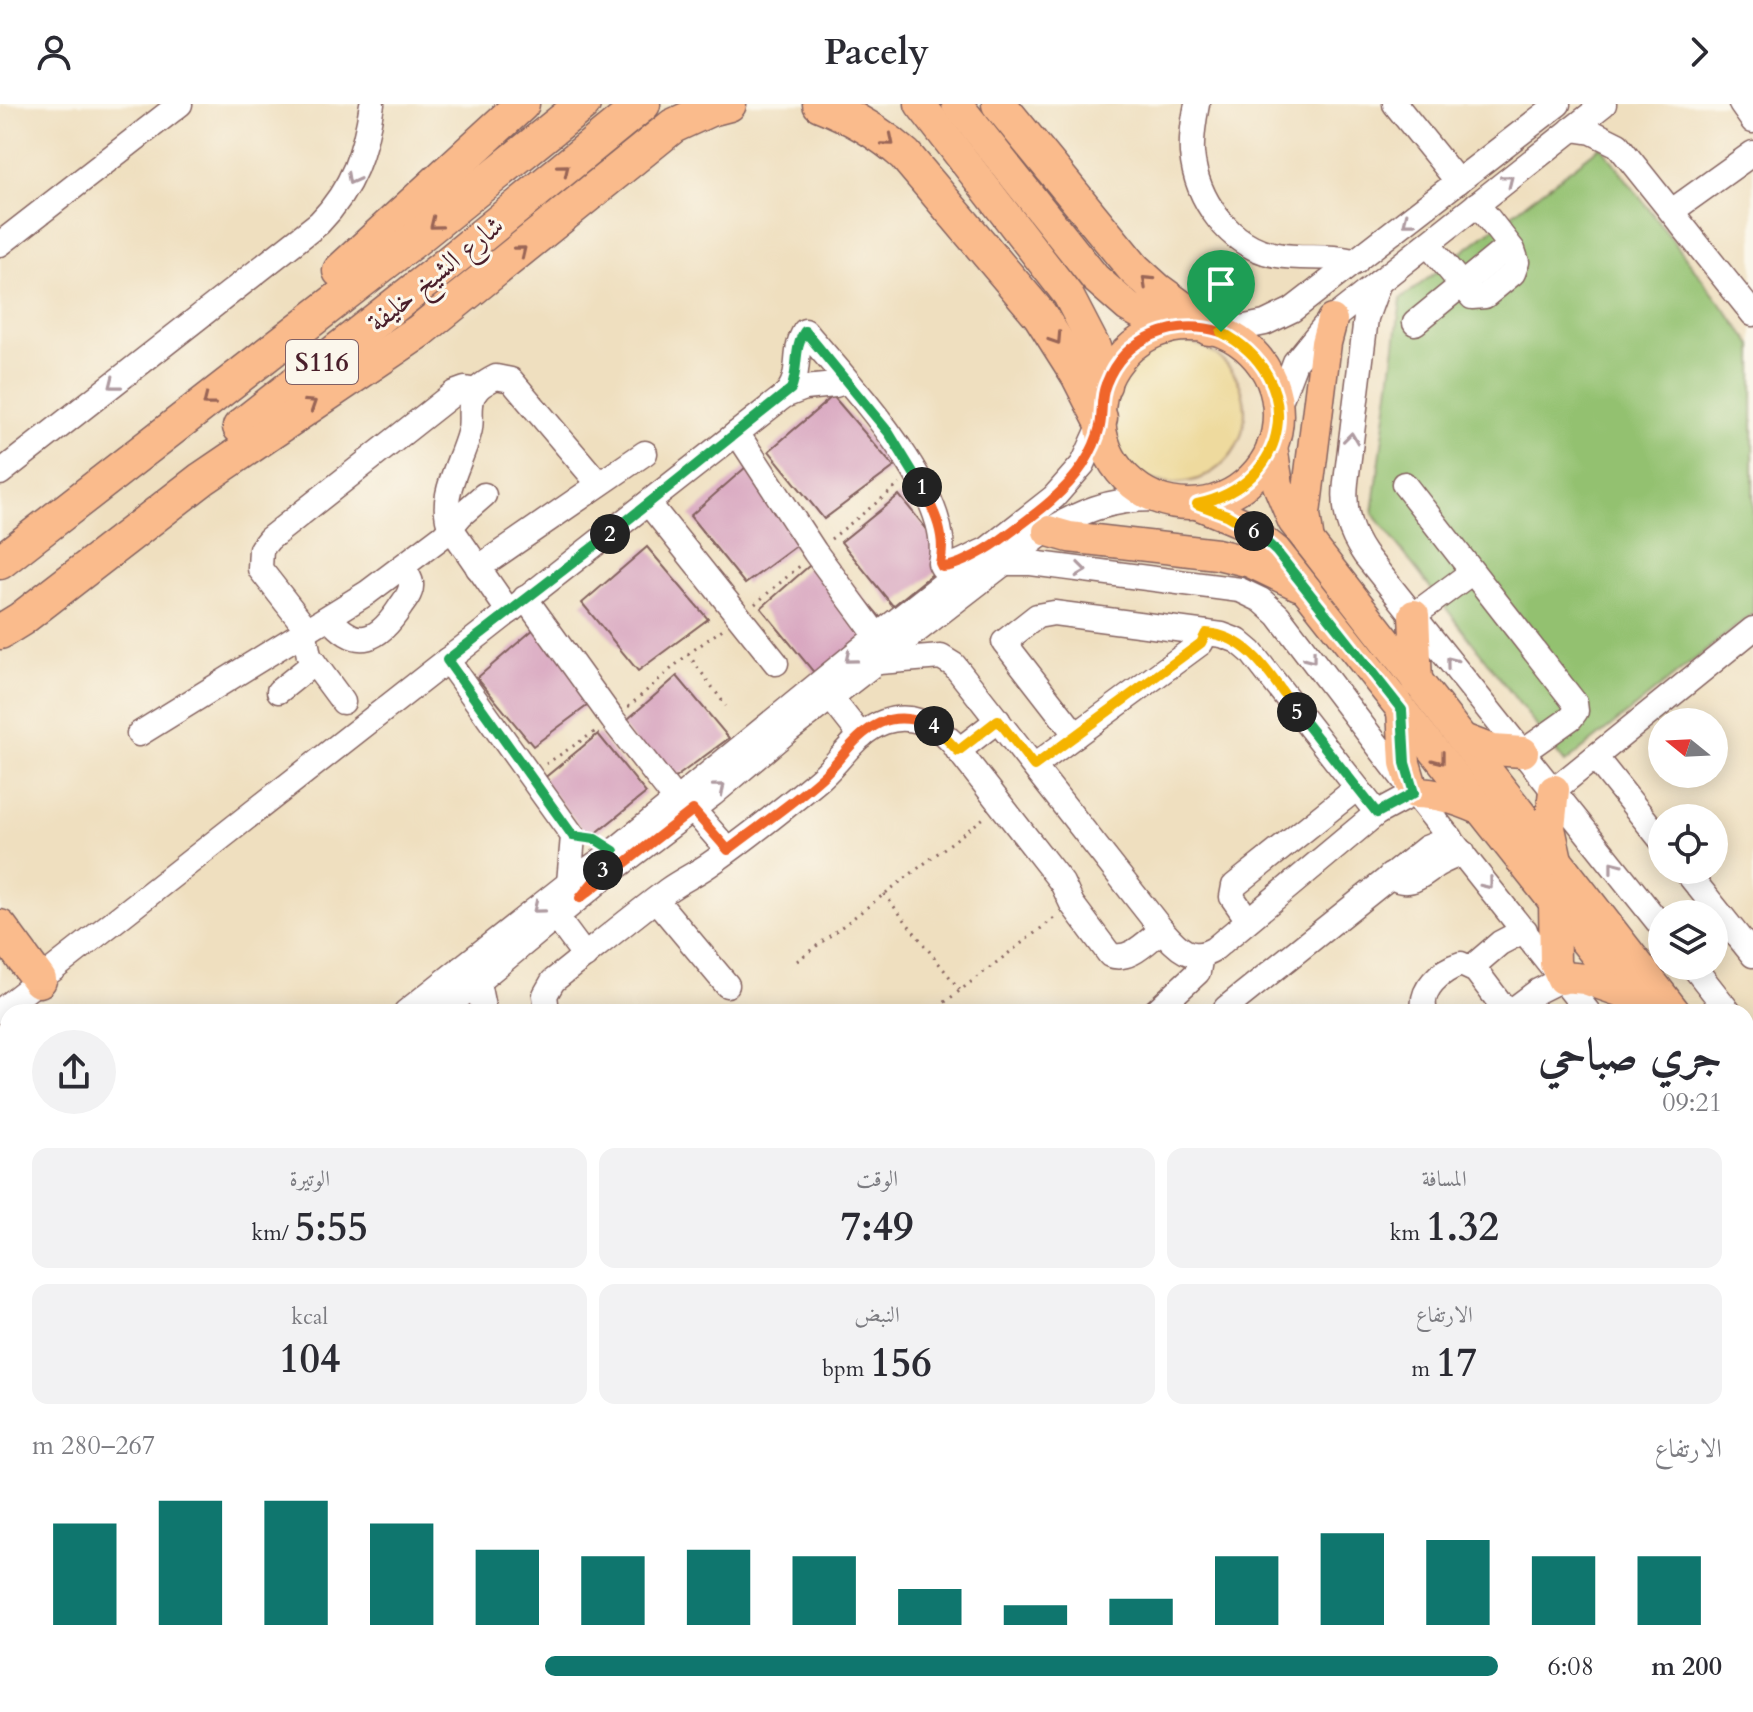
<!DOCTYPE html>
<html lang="ar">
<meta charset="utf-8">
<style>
:root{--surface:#fff;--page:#f2f2f3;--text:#2b2b33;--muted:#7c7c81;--accent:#0f766e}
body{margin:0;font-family:Cardo,Amiri,serif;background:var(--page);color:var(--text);direction:rtl;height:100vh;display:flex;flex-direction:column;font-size:30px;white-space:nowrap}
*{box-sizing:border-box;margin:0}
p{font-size:26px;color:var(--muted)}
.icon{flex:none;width:44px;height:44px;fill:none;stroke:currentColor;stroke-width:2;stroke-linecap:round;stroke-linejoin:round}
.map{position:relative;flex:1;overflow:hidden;direction:ltr}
.sheet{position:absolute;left:0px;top:900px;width:1754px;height:708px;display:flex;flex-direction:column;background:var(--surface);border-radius:24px 24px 0 0;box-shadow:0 4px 20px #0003;direction:rtl}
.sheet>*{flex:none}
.needle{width:52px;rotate:288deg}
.buttons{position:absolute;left:1648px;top:604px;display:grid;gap:16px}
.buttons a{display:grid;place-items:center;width:80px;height:80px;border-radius:50%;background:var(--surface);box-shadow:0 4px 20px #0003;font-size:40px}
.pin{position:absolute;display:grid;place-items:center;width:68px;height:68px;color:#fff;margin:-82px -34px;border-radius:50% 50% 50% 0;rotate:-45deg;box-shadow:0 0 8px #0007}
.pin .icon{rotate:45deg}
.km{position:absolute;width:40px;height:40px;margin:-20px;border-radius:50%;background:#222;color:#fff;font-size:22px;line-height:40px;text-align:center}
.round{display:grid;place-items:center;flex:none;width:84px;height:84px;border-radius:42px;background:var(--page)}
.summary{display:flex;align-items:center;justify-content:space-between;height:136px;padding:0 32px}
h1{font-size:44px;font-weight:700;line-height:60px}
.figures{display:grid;grid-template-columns:repeat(3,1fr);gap:12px;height:136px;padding:8px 32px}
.figures div{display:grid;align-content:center;border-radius:16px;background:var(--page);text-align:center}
.figures b{font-size:40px;font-weight:700}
.figures small{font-size:22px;font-weight:400}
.figures p{font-size:22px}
.chart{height:224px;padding:16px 32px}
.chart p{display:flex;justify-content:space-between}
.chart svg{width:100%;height:144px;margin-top:8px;stroke:var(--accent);stroke-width:6}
ul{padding:0 32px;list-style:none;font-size:26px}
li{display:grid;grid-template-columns:128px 96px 1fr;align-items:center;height:60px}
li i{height:20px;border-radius:10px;background:var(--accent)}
header{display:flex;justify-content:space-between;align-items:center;height:104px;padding:0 32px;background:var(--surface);font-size:36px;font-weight:700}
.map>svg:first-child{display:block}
</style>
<header><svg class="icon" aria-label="forward" viewBox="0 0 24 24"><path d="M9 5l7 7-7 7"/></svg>Pacely<svg class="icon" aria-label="person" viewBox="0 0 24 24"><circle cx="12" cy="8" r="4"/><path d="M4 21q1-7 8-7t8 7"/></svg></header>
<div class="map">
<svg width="1753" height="1608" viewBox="0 0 1753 1608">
<rect width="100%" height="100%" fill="#fbf7ec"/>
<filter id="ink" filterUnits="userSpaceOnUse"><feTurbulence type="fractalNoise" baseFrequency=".0125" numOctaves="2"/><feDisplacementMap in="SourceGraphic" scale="16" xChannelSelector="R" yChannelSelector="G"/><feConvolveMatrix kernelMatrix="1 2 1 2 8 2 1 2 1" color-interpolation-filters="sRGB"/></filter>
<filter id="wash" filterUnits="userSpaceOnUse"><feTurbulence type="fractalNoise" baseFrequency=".006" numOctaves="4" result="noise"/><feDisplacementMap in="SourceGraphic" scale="32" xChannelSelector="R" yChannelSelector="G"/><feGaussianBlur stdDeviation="1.8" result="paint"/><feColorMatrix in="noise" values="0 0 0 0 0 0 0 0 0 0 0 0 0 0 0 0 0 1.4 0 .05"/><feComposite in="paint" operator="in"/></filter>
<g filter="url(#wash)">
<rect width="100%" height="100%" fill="#efdfbf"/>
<!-- green -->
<path fill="#93c170" stroke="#6e704e" stroke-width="2" d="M1601,42L1753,242V509L1565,659L1373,409L1401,195Z"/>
<!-- sand -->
<circle fill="#eeda9e" stroke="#9c7c64" stroke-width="2" cx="1174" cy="308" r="71"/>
<g id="blocks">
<!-- building -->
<g fill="#d7a3be">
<path d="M833,292L894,363L824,415L769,347Z"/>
<path d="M754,356L815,428L745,480L690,412Z"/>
<path d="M899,391L951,455L893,502L841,438Z"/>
<path d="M647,443L708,515L638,567L582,499Z"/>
<path d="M825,448L886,520L816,571L761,504Z"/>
<path d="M542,518L603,590L533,642L477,574Z"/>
<path d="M677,572L729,634L668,679L621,621Z"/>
<path d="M598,630L646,689L590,734L542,676Z"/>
</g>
</g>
</g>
<g filter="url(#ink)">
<use href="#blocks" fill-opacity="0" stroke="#84625f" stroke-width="2"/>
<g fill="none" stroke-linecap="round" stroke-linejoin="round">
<defs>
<g id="minor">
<path d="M1197,0C1194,16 1191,32 1192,49C1196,95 1229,143 1277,151C1303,156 1330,150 1356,158"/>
<path d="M1395,0L1458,78"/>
<path d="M1741,0L1753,17"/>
<path d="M1572,25L1592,28L1618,41L1753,210"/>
<path d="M1672,107L1753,49"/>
<path d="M0,140L180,0"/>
<path d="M1428,140L1472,193L1485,192L1513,169L1517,158L1513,146L1477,100"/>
<path d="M1379,178L1366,214L1346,378C1343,406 1349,428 1365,451L1662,823"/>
<path d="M1415,219L1509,142"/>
<path d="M1221,228L1265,219L1292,206L1558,0"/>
<path d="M784,292L805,284L835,281L847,277"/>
<path d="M1278,303L1295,258L1326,220L1604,0"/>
<path d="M737,329L815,448L877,532"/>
<path d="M0,369L319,119C353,84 365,47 372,0"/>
<path d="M1404,380L1575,599L1576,607L1571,614L1523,648"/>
<path d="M649,400L776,559"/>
<path d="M1003,459H1031L1240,486L1261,496L1278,511L1414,689L1588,908"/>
<path d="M478,464L645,349"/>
<path d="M525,494L613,616L675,695"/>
<path d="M509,508L451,424C437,393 461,360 469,329C473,317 468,304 473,292C476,284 488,277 496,273L511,276L599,380"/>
<path d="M1414,511L1472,468"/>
<path d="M329,513C358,549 380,535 401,502C406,495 412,488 411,479C410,473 405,468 402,463"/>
<path d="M447,556L573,732L569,779"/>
<path d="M879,558L941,553L954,561L1162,826C1177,843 1190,859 1214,845L1377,709L1414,689"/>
<path d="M279,587L314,559"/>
<path d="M831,594L861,632"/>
<path d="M343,598L309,552L303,520L260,465L261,445L269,435L454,289L465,285L476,287"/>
<path d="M139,630L367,489L444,431L461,411L484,391"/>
<path d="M1076,631L1004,538L1037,512L1054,509L1222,531L1238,537L1251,548L1377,709"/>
<path d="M958,647L998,616"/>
<path d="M1595,653L1662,737"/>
<path d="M1034,662L1201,539L1206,529"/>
<path d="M1554,686L1753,525"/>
<path d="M693,706L728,746"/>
<path d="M1685,766L1753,851"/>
<path d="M1390,772C1411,785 1421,771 1438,760C1445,756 1455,752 1463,749"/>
<path d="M656,796L727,881"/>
<path d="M556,813L585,852"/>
<path d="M1248,816L1232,793L1234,782L1357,684"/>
<path d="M1693,862L1729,908"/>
<path d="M1472,863L1500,839L1525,826"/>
<path d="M478,879L484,908"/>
<path d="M1226,904L1426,744L1451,734"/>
<path d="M0,907L784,292C804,273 791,248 805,227C846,276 957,392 940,459L942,463C957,463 972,451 987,446"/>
<path d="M406,908L569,779L614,747L877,532L1054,393L1083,360L1101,320"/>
<path d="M441,908L613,766L713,690L790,625L1038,433C1078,408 1110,394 1158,395"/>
<path d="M547,908L545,891L553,877C591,847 629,815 668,786C682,776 696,770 710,760C746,735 782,706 816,678C840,659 854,629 884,618C909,609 933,619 951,637L1062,779L1072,800L1110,851C1130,858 1147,837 1162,826"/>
<path d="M1155,908L1198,868L1201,851"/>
<path d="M1425,908C1418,886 1441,866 1461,860L1476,867L1507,908"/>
<path d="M1510,908L1538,887L1562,875"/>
<path d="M1746,929L1753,938"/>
<path d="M0,1061L8,1070"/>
<path d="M1746,1107L1753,1116"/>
<path d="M0,1157L8,1150"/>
<path d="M1746,1171L1753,1165"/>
<path d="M1746,1200L1753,1198"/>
<path d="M0,1223L8,1217"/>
<path d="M0,1247L8,1241"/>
<path d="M0,1404L8,1414"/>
<path d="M1746,1458L1753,1452"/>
<path d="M0,1461L8,1471"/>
<path d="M242,1600L249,1608"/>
<path d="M406,1600L412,1608"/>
<path d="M1039,1600L1046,1608"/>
<path d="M1094,1600L1100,1608"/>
<path d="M1513,1600L1519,1608"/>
<path d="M89,1608L100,1600"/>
<path d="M294,1608L305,1600"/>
<path d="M494,1608L504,1600"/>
<path d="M721,1608L729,1600"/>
<path d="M862,1608L872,1600"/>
<path d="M1464,1608L1474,1600"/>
<path d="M1556,1608L1566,1600"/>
</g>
<g id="major">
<path d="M920,0L1068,191L1095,243L1106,281"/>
<path d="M957,0L1095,174L1128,203L1167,225"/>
<circle cx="1189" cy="311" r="89"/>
<path d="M1272,342L1278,381L1293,417L1675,908"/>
<path d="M1197,400L1240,418L1276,447L1641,908"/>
<path d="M1048,427L1069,433L1217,450L1250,458L1298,481"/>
<path d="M1309,438L1305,410L1326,239L1332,216"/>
<path d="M1414,511L1417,578"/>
<path d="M1402,606L1405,659L1414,689C1438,689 1458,696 1479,705"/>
<path d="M1463,635L1492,646L1523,648"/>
<path d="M1554,686L1550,724L1557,756"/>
<path d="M1554,798L1555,860L1562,875L1564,873L1585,875L1625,889"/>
<path d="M1746,998L1753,1007"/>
<path d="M1746,1045L1753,1054"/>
</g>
<g id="highway">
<path d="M820,0C853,13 879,28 905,51L1040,211L1078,271L1100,314"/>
<path d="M999,0L1134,165L1157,186L1209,224"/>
<path d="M340,167L522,0"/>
<path d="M240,323L441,165L643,0"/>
<path d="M0,458L418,133L583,0"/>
<path d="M0,528L21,515L202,375L420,227L673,22L710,5L729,0"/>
<path d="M0,823L39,876"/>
</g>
</defs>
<!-- minor casing -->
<use href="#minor" stroke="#84625f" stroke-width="27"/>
<!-- major casing -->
<use href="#major" stroke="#84625f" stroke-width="33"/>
<!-- highway casing -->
<use href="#highway" stroke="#84625f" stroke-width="37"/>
<!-- path -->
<g stroke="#84625f" stroke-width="3" stroke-dasharray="2 6" stroke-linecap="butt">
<path d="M831,435L900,380"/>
<path d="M755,500L801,461"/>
<path d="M688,550L726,602"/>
<path d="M628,603L688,550L724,524"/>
<path d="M546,660L596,627"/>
<path d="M884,790L960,886"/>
<path d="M797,857L985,713"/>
<path d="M932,908L1057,812"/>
<path d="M0,1543L8,1537"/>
<path d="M0,1589L8,1599"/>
<path d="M9,1600L16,1608"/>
<path d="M750,1600L757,1608"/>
<path d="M586,1608L597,1600"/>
<path d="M966,1608L977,1600"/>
</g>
<!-- minor -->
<use href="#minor" stroke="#fff" stroke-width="24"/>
<!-- major -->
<use href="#major" stroke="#fabb8c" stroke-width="30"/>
<!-- highway -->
<use href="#highway" stroke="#fabb8c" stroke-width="34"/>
</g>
<!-- one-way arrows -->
<defs><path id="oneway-chevron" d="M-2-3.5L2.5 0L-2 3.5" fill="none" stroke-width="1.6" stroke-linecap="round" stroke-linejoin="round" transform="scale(2)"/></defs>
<g stroke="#996557">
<use href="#oneway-chevron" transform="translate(889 37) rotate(40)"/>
<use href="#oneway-chevron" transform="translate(564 65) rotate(-39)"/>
<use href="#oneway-chevron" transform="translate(435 120) rotate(141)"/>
<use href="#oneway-chevron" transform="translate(521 147) rotate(-39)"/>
<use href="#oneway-chevron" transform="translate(1147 177) rotate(-137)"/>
<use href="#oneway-chevron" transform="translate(1056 235) rotate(57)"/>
<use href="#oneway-chevron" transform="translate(208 297) rotate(142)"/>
<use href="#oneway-chevron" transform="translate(311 300) rotate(-33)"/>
<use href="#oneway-chevron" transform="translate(1440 655) rotate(52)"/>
</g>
<g stroke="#ae9aa0">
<use href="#oneway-chevron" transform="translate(352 75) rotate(118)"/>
<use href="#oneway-chevron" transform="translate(1508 76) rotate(-38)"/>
<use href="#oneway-chevron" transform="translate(1408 117) rotate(142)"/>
<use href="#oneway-chevron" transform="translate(114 280) rotate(142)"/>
<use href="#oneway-chevron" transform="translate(1351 334) rotate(-83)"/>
<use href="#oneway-chevron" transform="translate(1081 466) rotate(7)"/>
<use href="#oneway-chevron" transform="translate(850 554) rotate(140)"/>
<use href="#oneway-chevron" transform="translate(1311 554) rotate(52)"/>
<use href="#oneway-chevron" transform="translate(1451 558) rotate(-129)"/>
<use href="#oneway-chevron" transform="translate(720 684) rotate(-40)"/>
<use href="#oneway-chevron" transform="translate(1614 762) rotate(-128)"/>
<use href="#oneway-chevron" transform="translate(1488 780) rotate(51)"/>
<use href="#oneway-chevron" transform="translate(538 804) rotate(141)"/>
</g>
</g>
<g fill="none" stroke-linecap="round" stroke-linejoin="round" filter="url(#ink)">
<defs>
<path id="split-1" d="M922,383C934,407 947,432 940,459L942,463C959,463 993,442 1007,431C1034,411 1064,390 1083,361C1090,350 1097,336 1100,322C1103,308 1100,294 1106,280C1124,233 1175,214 1221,228"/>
<path id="split-2" d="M610,430L791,285C799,266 793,244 805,227L889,329L922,383"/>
<path id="split-3" d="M603,766L614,747L595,735L573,732L447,556L610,430"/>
<path id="split-4" d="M603,766L580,794L693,706L728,746C759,722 792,700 821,674C841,656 854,631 880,619C898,611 916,615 934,622"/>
<path id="split-5" d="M934,622L958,647L998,616L1034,662L1201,539L1206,529C1251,532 1272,575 1297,608"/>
<path id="split-6" d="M1254,427L1276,447L1402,606L1405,659L1414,689L1377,709L1297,608"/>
<path id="split-7" d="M1221,228C1308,273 1292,380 1197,400L1227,411L1254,427"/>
</defs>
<!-- split-1 casing -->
<use href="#split-1" stroke="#fff" stroke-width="16"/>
<!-- split-2 casing -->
<use href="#split-2" stroke="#fff" stroke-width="16"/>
<!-- split-3 casing -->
<use href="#split-3" stroke="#fff" stroke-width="16"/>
<!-- split-4 casing -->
<use href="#split-4" stroke="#fff" stroke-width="16"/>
<!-- split-5 casing -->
<use href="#split-5" stroke="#fff" stroke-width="16"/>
<!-- split-6 casing -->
<use href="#split-6" stroke="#fff" stroke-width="16"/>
<!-- split-7 casing -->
<use href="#split-7" stroke="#fff" stroke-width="16"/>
<!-- split-1 -->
<use href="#split-1" stroke="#f0652b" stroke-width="10"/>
<!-- split-2 -->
<use href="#split-2" stroke="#22a559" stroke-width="10"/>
<!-- split-3 -->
<use href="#split-3" stroke="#22a559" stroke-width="10"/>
<!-- split-4 -->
<use href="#split-4" stroke="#f0652b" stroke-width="10"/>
<!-- split-5 -->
<use href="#split-5" stroke="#f5b400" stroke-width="10"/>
<!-- split-6 -->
<use href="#split-6" stroke="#22a559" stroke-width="10"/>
<!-- split-7 -->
<use href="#split-7" stroke="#f5b400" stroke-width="10"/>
</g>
<g text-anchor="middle" stroke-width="6" stroke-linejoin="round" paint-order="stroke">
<!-- shield labels -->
<rect fill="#fbf7ec" stroke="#7f6065" stroke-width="2" x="286" y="236" width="72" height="44" rx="6"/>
<g font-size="26" font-weight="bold" fill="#4a1f2b">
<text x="322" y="267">S116</text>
</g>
<!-- street labels -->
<g font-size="28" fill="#4a1f2b" stroke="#fbf7ec">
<text transform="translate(435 169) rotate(-39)" y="10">شارع الشيخ خليفة</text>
</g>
</g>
</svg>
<div class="buttons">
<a><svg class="needle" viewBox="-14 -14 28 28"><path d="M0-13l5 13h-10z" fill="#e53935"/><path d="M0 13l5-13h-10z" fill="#7c7c81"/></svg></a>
<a><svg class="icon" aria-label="locate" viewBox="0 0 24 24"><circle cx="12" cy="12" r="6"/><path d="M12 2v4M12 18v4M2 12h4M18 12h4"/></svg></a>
<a><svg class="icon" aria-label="layers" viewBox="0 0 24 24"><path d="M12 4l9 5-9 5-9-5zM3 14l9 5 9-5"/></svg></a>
</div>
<div class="pin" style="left:1221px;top:228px;background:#1e9e55"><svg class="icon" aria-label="arrive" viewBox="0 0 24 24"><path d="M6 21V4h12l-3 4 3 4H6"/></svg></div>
<b class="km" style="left:922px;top:383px">1</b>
<b class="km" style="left:610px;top:430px">2</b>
<b class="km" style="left:603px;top:766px">3</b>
<b class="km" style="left:934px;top:622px">4</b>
<b class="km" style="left:1297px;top:608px">5</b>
<b class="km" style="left:1254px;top:427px">6</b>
<section class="sheet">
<div class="summary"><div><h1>جري صباحي</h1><p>09:21</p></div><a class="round"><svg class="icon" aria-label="share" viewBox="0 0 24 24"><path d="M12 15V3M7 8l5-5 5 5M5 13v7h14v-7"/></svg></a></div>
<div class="figures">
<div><p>المسافة</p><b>1.32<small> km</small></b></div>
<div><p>الوقت</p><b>7:49</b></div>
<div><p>الوتيرة</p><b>5:55<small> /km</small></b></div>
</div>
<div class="figures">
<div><p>الارتفاع</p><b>17<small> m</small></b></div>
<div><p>النبض</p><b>156<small> bpm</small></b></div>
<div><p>kcal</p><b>104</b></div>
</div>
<div class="chart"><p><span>الارتفاع</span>267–280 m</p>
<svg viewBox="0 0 160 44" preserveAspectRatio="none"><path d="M5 44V13M15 44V6M25 44V6M35 44V13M45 44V21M55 44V23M65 44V21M75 44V23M85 44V33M95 44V38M105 44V36M115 44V23M125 44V16M135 44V18M145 44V23M155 44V23"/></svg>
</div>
<ul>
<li><b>200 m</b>6:08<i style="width:65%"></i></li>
</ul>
</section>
</div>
